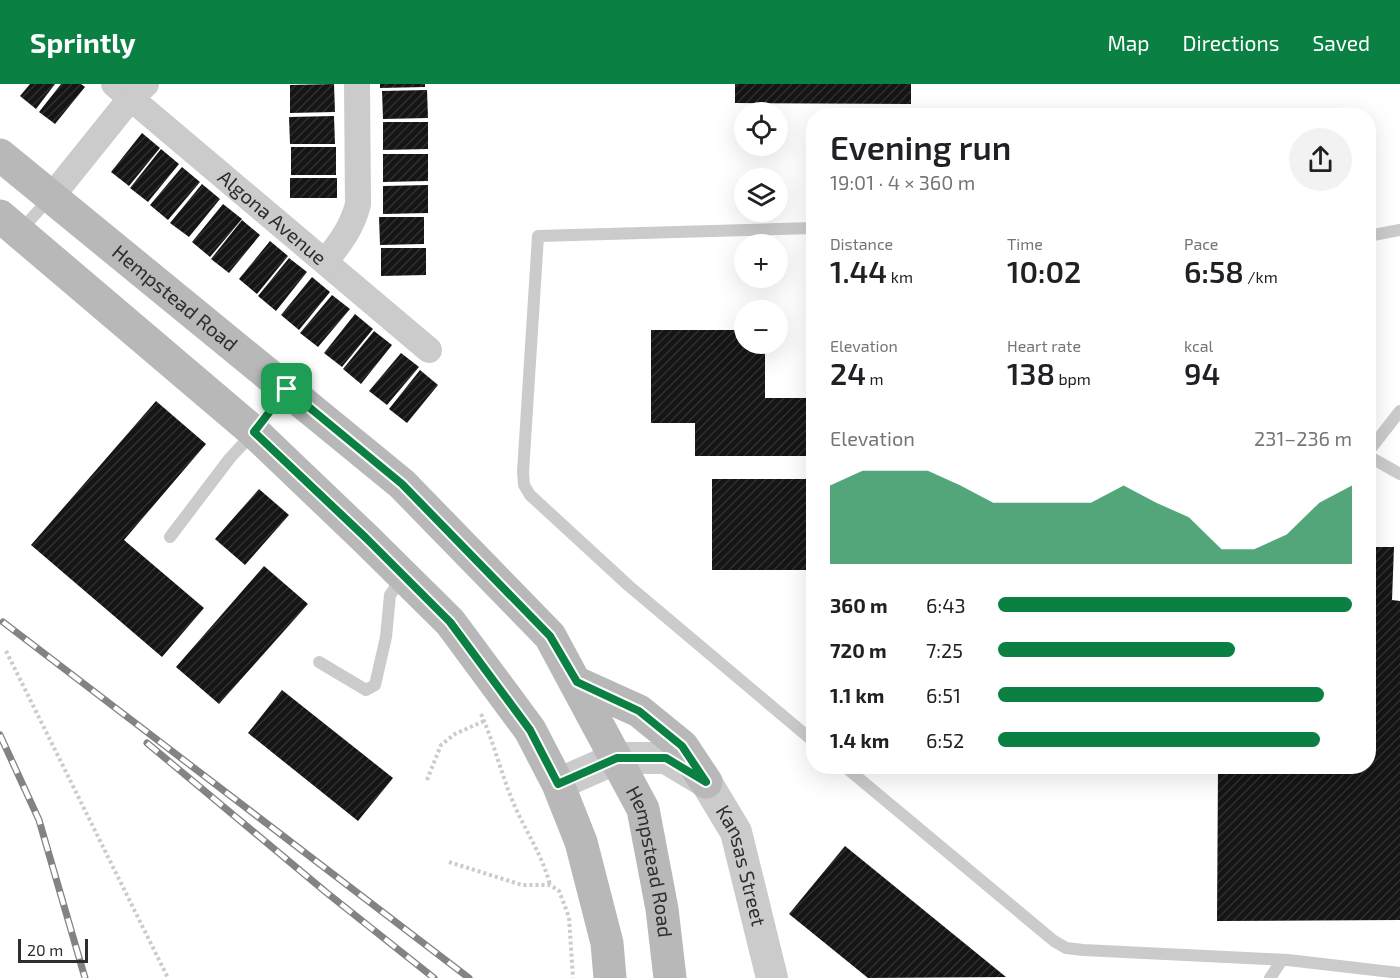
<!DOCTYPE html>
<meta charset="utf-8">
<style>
:root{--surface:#fff;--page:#f2f2f2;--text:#202124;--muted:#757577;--accent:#0b8043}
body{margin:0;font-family:"Exo 2",sans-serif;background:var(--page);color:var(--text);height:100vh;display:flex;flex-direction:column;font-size:22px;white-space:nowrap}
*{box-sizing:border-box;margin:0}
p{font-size:20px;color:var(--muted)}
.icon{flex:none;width:33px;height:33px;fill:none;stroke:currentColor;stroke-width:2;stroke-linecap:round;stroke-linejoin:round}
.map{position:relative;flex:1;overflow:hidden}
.drawer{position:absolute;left:806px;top:24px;width:570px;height:666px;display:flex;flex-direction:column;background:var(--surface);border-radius:24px;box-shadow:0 6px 24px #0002}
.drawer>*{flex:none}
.buttons{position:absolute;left:734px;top:18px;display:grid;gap:12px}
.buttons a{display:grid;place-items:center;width:54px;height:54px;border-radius:50%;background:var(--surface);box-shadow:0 6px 24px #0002;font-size:30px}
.scale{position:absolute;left:18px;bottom:15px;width:70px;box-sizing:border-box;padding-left:6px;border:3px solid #2e2e2e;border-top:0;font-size:16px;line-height:21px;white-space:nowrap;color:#2e2e2e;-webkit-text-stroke:4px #fff;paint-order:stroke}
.pin{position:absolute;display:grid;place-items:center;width:51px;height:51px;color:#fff;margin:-26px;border-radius:12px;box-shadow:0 3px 9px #0006}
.round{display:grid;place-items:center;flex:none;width:63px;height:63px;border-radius:32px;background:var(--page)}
.headline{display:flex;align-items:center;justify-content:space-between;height:102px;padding:0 24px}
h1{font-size:33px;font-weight:600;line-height:45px}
.stats{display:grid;grid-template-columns:repeat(3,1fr);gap:9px;height:102px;padding:6px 24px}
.stats div{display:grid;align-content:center}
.stats b{font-size:30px;font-weight:600}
.stats small{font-size:16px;font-weight:400}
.stats p{font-size:16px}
.chart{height:168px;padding:12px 24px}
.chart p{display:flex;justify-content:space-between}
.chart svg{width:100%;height:108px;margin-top:6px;fill:var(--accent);opacity:.7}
ul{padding:0 24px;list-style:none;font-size:20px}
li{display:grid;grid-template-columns:96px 72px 1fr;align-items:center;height:45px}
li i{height:15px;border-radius:8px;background:var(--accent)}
header{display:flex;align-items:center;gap:36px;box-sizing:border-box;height:84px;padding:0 30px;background:var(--accent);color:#fff}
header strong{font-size:28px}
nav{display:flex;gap:33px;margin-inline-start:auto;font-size:21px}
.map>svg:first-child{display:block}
</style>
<header>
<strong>Sprintly</strong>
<nav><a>Map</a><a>Directions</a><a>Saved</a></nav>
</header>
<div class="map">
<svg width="1400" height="894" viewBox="0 0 1400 894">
<defs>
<pattern id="building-hatch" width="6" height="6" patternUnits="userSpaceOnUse" patternTransform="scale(1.5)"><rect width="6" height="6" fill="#151515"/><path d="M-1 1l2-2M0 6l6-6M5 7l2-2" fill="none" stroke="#2f2f2f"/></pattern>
</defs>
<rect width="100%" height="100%" fill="#fff"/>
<!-- building -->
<g fill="url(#building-hatch)">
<path d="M30,0H55L36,25L20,12Z"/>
<path d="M61,0H81L85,3L55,40L39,28Z"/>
<path d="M334,0L335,28L290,29V1Z"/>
<path d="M380,0H425V3L380,4Z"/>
<path d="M735,0H911V20L735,19Z"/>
<path d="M427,6L428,34L383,35L382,7Z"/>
<path d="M334,32L335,60H290L289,33Z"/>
<path d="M383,38H428V65L383,66Z"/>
<path d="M142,49L160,64L129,102L111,88Z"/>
<rect x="291" y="63" width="45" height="28"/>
<path d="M161,65L179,80L148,118L130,104Z"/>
<path d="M383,70H428V97L383,98Z"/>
<path d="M182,83L200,98L168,136L150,121Z"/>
<rect x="290" y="94" width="47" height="20"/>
<path d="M202,100L220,115L189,153L170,139Z"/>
<path d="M428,101V129L383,130V102Z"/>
<path d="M223,120L242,135L210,173L192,158Z"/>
<path d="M379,133H424V160L380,161Z"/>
<path d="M242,136L260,151L229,189L211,175Z"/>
<path d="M270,157L288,172L257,210L239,195Z"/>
<path d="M381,164H426V191L381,192Z"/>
<path d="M289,174L307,188L276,227L258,212Z"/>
<path d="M312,193L330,208L299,246L281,231Z"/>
<path d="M332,211L350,225L318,263L300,249Z"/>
<path d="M355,230L373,245L342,283L324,269Z"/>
<path d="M651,246H744V260H765V314H813V372H695V339H651Z"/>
<path d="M374,247L392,261L361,300L343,285Z"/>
<path d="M401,269L419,283L387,321L369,307Z"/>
<path d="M420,286L438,301L407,339L389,325Z"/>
<path d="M156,317L206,360L124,456L204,524L162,573L31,461Z"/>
<rect x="712" y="395" width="101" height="91"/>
<path d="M259,405L289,431L245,481L215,455Z"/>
<path d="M1368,463H1394L1392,516L1400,517V836L1217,837L1218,682H1368Z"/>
<path d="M264,482L308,520L219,620L176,583Z"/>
<path d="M282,606L393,694L358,737L248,649Z"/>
<path d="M845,762L1006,893L868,894L789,830Z"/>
</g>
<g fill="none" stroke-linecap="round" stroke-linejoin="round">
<!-- path -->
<g stroke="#cbcbcb" stroke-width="4" stroke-dasharray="3 3" stroke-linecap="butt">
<path d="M6,567L168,894"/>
<path d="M481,630C495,661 502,694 516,725C528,751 543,773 550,801"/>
<path d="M427,696L441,661L455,650L484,637"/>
<path d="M449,778L522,801H550L559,807L569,833L573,894"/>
</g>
<!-- service -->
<g stroke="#cbcbcb" stroke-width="12">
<path d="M813,144L538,152L523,388L524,401L530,411L629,502L813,657"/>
<path d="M20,147L51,113"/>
<path d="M1368,152L1400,146"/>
<path d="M1368,368L1400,327"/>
<path d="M1368,372L1400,390"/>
<path d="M170,453L230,374L254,348L286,306"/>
<path d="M319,578L366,606L375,601L386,553L390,511L402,494"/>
<path d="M844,682L1054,857L1066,864L1083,866L1288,876L1400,889"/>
<path d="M1270,894L1282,876"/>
</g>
<!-- minor -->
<g stroke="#cbcbcb" stroke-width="26">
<path id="s1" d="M114,0L429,266"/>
<path d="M52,112L130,15L146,0"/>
<path d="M326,177C340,159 352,144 358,120L357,0"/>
</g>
<!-- tertiary -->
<path stroke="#cbcbcb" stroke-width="32" id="s2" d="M558,700L617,674H666L706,698L736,748L772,894"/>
<!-- secondary -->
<g stroke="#b8b8b8" stroke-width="33">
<path id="s3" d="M0,71L402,400L550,552L643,725L662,825L670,894"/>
<path d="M0,132L254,348L366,455L450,538L530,646L558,700L581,758L607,859L610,894"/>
<path d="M577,599L639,627L682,662L706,698"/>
</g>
<defs>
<g id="rail">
<path d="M3,538L469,894"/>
<path d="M0,651L39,736L85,894"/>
<path d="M147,659L327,809L434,894"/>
</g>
</defs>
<!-- rail casing -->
<use href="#rail" stroke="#838383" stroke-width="7"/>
<!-- rail -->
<use href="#rail" stroke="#fff" stroke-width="4.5" stroke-dasharray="14" stroke-linecap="butt"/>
</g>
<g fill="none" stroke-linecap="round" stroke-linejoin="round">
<defs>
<path id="route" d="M287,305L402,400L550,552L577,598L639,627L682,662L706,698L666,674H617L558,700L530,646L450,538L366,454L254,348Z"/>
</defs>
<!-- route casing -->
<use href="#route" stroke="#fff" stroke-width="12"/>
<!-- route -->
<use href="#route" stroke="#0b8043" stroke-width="8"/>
</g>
<g text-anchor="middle" stroke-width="6" stroke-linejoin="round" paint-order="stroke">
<!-- street labels -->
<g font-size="20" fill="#2e2e2e" stroke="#fff">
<text dy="7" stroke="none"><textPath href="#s1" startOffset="207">Algona Avenue</textPath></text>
<text dy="7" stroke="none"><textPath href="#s3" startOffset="226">Hempstead Road</textPath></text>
<text dy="7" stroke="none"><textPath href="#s3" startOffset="981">Hempstead Road</textPath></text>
<text dy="7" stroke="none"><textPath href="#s2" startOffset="252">Kansas Street</textPath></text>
</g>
</g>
</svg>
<div class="buttons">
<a><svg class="icon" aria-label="locate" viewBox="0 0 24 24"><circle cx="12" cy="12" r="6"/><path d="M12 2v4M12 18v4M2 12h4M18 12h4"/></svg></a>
<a><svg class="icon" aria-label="layers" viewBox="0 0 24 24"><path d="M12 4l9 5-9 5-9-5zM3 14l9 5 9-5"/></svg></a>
<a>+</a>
<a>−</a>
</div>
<div class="scale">20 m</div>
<div class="pin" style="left:287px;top:305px;background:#1e9e55"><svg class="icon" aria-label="arrive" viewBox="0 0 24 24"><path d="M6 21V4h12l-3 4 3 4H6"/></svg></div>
<section class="drawer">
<div class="headline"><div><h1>Evening run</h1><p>19:01 · 4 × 360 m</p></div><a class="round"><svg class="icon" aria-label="share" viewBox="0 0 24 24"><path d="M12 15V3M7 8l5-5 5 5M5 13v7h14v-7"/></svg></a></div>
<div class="stats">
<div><p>Distance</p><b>1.44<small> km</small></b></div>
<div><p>Time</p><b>10:02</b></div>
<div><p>Pace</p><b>6:58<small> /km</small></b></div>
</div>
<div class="stats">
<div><p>Elevation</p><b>24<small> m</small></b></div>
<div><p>Heart rate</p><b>138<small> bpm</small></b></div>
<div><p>kcal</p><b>94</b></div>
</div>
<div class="chart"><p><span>Elevation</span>231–236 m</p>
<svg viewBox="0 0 160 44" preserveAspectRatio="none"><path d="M0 44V12L10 6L20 6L30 6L40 12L50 19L60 19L70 19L80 19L90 12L100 19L110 25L120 38L130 38L140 32L150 19L160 12V44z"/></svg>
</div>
<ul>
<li><b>360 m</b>6:43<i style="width:100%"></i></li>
<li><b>720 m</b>7:25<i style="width:67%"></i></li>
<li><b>1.1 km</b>6:51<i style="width:92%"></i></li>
<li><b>1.4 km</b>6:52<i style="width:91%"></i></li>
</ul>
</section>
</div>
